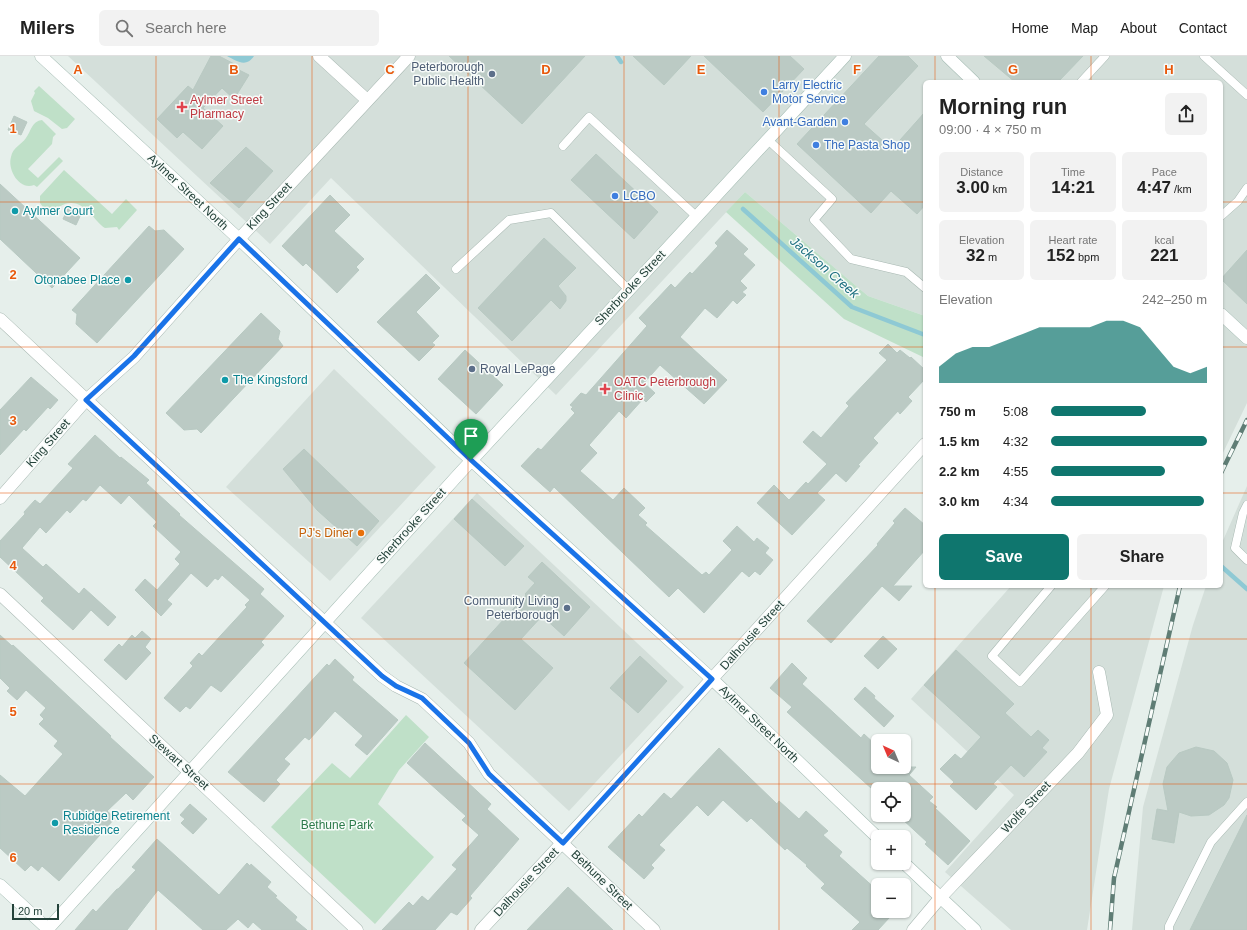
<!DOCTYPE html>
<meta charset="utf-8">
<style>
:root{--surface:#fff;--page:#f2f2f2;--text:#222;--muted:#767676;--line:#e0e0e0;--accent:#0f766e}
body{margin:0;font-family:Helvetica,sans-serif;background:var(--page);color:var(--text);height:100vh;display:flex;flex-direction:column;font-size:15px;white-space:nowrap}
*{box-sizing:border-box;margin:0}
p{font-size:13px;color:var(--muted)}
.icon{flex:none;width:22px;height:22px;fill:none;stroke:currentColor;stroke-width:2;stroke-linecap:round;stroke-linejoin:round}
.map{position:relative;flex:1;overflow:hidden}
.drawer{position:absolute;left:923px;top:24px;width:300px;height:508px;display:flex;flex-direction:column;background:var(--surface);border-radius:6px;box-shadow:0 1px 3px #0004}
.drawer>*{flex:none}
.needle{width:26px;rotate:316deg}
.fabs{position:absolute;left:871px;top:678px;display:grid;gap:8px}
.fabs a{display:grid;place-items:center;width:40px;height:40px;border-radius:6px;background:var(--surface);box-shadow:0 1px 3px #0004;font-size:20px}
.scale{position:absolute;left:12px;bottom:10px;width:47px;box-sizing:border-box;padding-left:4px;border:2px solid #24423a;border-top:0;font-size:11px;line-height:14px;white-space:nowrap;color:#24423a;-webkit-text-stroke:3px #f7fbf9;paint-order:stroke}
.pin{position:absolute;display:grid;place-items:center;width:34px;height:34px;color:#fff;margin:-41px -17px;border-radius:50% 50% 50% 0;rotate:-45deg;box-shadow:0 0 4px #0007}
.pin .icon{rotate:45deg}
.round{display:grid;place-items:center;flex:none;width:42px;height:42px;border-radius:6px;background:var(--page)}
.overview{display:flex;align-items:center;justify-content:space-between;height:68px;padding:0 16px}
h1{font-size:22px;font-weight:800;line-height:30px}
.stats{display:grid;grid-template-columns:repeat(3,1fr);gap:6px;height:68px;padding:4px 16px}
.stats div{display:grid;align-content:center;border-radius:6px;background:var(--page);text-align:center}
.stats b{font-size:17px;font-weight:800}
.stats small{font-size:11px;font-weight:400}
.stats p{font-size:11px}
.chart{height:112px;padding:8px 16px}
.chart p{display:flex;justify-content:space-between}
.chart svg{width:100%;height:72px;margin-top:4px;fill:var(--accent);opacity:.7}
.cta{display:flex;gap:8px;margin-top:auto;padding:8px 16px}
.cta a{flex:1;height:46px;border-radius:6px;background:var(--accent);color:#fff;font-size:16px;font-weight:800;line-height:46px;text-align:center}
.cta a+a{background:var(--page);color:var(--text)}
ul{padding:0 16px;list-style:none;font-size:13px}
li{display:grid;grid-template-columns:64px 48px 1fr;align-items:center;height:30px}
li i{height:10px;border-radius:5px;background:var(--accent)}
header{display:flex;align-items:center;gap:24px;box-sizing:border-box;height:56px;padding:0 20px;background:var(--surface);border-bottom:1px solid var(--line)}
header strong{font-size:19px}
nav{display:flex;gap:22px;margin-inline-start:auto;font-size:14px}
.search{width:280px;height:36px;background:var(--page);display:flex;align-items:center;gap:10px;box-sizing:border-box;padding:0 14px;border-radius:6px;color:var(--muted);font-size:15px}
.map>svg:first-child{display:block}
</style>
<header>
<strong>Milers</strong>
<div class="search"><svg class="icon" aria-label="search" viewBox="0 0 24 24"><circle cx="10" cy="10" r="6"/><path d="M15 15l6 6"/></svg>Search here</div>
<nav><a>Home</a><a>Map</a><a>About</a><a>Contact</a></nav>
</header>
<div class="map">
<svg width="1247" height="874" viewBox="0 0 1247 874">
<rect width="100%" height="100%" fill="#e6efeb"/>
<!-- built -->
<g fill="#d4dfda">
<path d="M68,0H1247V347L1221,401V26H925V260L868,240L745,136L556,339L331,122L270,188Z"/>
<path d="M334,313L436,411L330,525L226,431Z"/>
<path d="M1247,430V874H1132L1143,751L1193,569L1206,530H1221V489Z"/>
<path d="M477,437L684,631L569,755L361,562Z"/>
<path d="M1011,530H1164L1109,733L1087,874H1011L945,816L1014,739L911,643Z"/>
</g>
<!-- green -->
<g fill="#bfe0c8">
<path d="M39,30L75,63L67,72L62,73L48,62L34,55L31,45L35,37L34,35Z"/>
<path d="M42,64L56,78L53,81L52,88L28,113L38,122L59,101L63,105L37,131L34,129C20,135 7,114 11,101C13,91 21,89 26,82C31,75 32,65 42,64Z"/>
<path d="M64,114L112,158L126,143L137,154L119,174L117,171L105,172C94,165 86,146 70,147C64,147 58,152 53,154L43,151L40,147V140Z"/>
<path d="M745,136L868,240L925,260V302L844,263L726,156Z"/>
<path d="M406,659L429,681L399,714L378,748L434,801L375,868L271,771L332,707L350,722Z"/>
</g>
<!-- water -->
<path fill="#8ec9d4" d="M227,0H254C246,12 237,5 227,0Z"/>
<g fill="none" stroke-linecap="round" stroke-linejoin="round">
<!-- stream -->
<g stroke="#8ec9d4" stroke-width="4.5">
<path d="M617,0L621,6"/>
<path d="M743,153L852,251L925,279"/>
<path d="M1221,510L1247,533"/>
</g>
</g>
<!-- building -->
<g fill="#bbcac4" stroke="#b8c9c2">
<path d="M211,0H219L238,10L237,13L249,19L234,43L222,32L203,52L223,70L202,93L183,76L177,82L157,63L188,30L193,34Z"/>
<path d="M449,0H585L522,68Z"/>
<path d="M633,0H691L664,29Z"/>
<path d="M704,0H790L804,13L763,56Z"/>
<path d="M879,0H908L918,10L864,68L892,93L925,56V149L917,158L891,135L871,157L797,88Z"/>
<path d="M984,0H1083L1058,26H1015Z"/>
<path d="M14,60L27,66L21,79L8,74Z"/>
<path d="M246,91L273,115L239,152L210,127Z"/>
<path d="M596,98L658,156L634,183L571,124Z"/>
<path d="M0,128L80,202L52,232L0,183Z"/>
<path d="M330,139L350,159L334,175L364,203L356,211L359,214L337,237L306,207L303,210L282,190Z"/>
<path d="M69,150L82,156L76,169L63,163Z"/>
<path d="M149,170L155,175L164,174L184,193L97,287L76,268L77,258L72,254Z"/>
<path d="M727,174L748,193L743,198L755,209L740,225L747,232L742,236L746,239L737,248L733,244L717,262L705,252L680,281L727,324L704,348L660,309L644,327L655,337L646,346L643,343L626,362L619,355L589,389L597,397L580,415L613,444L624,432L645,452L638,459L647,467L645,469L702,519L706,516L709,519L732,494L723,485L737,470L754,486L757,482L769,492L765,497L773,504L760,519L755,515L749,521L742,515L704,557L678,532L669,541L554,431L550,436L521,410L538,392L541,394L575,357L571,353L573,351L570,349L581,337L586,339L647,270L639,262L671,228L675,232L690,216L692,218L718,190L715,187Z"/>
<path d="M544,182L576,212L558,230L566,240V245L560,253L551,244L512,285L478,252Z"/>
<path d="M1247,194V248L1221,223Z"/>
<path d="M426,218L440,232L416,256L439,280L432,287L435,289L419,305L377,266Z"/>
<path d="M261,257L280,275L278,283L283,290L201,377L197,373L184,374L166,357Z"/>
<path d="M888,288L897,297L900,294L910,302L911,301L925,314V323L908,341L912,345L900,358L898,355L873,382L878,387L858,409L860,410L846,426L836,417L817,437L825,444L792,479L757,447L774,429L789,444L806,426L808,428L827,408L803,386L813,375L821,382L849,350L846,347L887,304L879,297Z"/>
<path d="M465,294L503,329L476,358L438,323Z"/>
<path d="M31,321L58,344L50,353L48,351L26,375L24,373L0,399V354Z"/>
<path d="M95,379L120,402L121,401L149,424L146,427L180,458L179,459L264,533L260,538L284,560L261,586L264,589L221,636L211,629L190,653L186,650L180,656L164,642L193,610L190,607L199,597L202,600L222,578L247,551L245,549L250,544L222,519L218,524L215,522L207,531L191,517L167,544L172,548L161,560L135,534L145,523L157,534L180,508L175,503L181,496L153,470L157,466L129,439L121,448L100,429L86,445L83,443L70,457L67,454L46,477L40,471L22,492L43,511L46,508L79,538L84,532L116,561L108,570L91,554L73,574L41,545L44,542L0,501V485L25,458L24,456L35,444L40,448L73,412L68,408Z"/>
<path d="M304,393L379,465L357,490L317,454L283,413Z"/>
<path d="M472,443L524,490L505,510L454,463Z"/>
<path d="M905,452L925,469V494L893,530H912L899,545L882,530L831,587L807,565L878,489L877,488L895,467L893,465Z"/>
<path d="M542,506L590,551L564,580L542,560L521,583L553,612L515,654L464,607L526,539L525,538L535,527L528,521Z"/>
<path d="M142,575L151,583L145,591L151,597L126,624L104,604L119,588L122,591L132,579L135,582Z"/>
<path d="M0,579L12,590L13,589L111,680L110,681L154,721L133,744L126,737L107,755L115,762L59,825L42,810L38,815L31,809L25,815L0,792V719L25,740L63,698L54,690L58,685L39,668L44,663L40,659L46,652L26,634L17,644L7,635L10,632L0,622Z"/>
<path d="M883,580L897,593L878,613L864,600Z"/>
<path d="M956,594L1014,648L1005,657L1031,681L1038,674L1049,684L1042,692L1047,696L1024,721L1011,709L993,728L997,731L976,754L950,730L954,726L940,713L955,698L961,703L981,681L924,629Z"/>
<path d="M640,600L667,625L638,657L610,632Z"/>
<path d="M335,603L354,621L352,624L398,664L367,699L355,689L363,680L335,655L309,684L305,681L284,703L290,708L276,724L280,728L264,746L228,716L327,608L329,610Z"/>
<path d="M792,607L807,622L802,628L822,646L861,682L864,678L878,691V711H916L909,719L933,741L929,745L937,751L935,752L970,785L948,809L925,788L927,786L901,762L904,759V733H872L787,656L792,651L770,632Z"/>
<path d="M865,631L875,640L874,642L894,660L884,671L854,643Z"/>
<path d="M425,687L491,748L487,753L519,783L470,840L472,842L457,859L451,856L435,874H382L409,846L413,850L422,840L428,845L457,813L452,809L479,779L462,764L466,760L407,707Z"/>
<path d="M1196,691L1214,695L1227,707L1233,724L1229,742L1224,749L1209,759L1191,760L1179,756L1174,787L1152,783L1157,753L1168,755L1163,728L1167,711L1179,697Z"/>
<path d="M719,692L777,748L779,745L799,763L806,755L828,775L823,779L842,796L839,800L878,835V855H883L890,861L878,874H852L860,866L821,832L825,828L806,810L807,809L787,792L785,794L751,762L747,766L723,744L708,760L697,749L659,789L665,794L651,809L654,812L644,823L608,791L639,758L642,761L664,737L671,743Z"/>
<path d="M190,748L207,763L193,778L181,767L185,763L180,759Z"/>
<path d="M1247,759V874H1190Z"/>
<path d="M157,783L219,839L247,807L250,810L251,808L271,826L267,831L277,840L275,841L297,861L295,864L307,874H262L253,866L248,872L238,863L226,874H203L158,834L127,874H75L93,853L96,856L117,833H118L136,814L132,811Z"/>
<path d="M568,831L613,874H527Z"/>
</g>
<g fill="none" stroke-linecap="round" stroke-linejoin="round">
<defs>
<g id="lane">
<path d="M1204,0L1247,39"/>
<path d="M1081,26L1105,0"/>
<path d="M767,83L832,143L814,164L851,203L906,216L925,232"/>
<path d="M563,90L589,61L696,160"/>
<path d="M1221,160L1238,145L1247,132"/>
<path d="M456,213L509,164L551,157L629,234"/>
<path d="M1247,449L1243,457L1235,492L1247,504"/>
<path d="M1051,530L992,600L1020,626L1105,530"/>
<path d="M1169,874V870L1211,786L1247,746"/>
</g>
<g id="street">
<path d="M319,0L367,44"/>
<path d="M0,263L382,620L396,630L422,643L469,687L489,718L654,874"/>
<path d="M0,442L86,344L134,301L239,183L409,0"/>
<path d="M0,538L357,874"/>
<path d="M481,874L603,743L925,388"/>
<path d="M913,874L940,842L1078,697L1107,659L1099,616"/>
</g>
<g id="secondary">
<path d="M41,0L239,183L459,393L712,623L878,782"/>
<path d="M947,0L974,26"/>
<path d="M1221,258L1247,282"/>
<path d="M904,807L975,874"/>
<path d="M0,829L49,874"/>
<path d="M47,874L458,419L845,0"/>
</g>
</defs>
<!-- lane casing -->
<use href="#lane" stroke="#a8b8b2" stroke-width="9"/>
<!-- street casing -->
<use href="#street" stroke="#a8b8b2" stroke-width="13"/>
<!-- secondary casing -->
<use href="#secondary" stroke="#a4bbb3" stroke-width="13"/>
<!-- lane -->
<use href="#lane" stroke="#fff" stroke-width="8"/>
<!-- street -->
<use href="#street" stroke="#fff" stroke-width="12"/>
<!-- secondary -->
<use href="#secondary" stroke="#fff" stroke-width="12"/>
<defs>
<g id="rail">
<path d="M1221,417L1247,364"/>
<path d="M1110,874L1114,822L1180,530"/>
</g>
</defs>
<!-- rail casing -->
<use href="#rail" stroke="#5f7d75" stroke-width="4.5"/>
<!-- rail -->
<use href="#rail" stroke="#f7fbf9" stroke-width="3" stroke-dasharray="9" stroke-linecap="butt"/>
</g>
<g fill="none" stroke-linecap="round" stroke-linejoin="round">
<defs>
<path id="route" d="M239,183L471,404L712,623L563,787L489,718L469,687L422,642L396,630L382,620L86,344L134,300Z"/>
</defs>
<!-- route casing -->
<use href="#route" stroke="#fff" stroke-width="8"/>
<!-- route -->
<use href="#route" stroke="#1a73e8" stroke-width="5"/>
</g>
<!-- grid -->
<path fill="none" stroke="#e8590c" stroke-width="1" stroke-opacity="0.55" d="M156,0V874M312,0V874M468,0V874M624,0V874M779,0V874M935,0V26M1091,0V26M0,146H925M1221,146H1247M0,291H925M1221,291H1247M0,437H925M1221,437H1247M935,530V874M1091,530V874M0,583H1247M0,728H1247"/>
<!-- markers -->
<g fill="#5c6f8a" stroke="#f7fbf9" stroke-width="1.5">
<circle cx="492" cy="18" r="4"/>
<circle cx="472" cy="313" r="4"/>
<circle cx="567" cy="552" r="4"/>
</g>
<g fill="#3f7fe0" stroke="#f7fbf9" stroke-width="1.5">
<circle cx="764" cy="36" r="4"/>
<circle cx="845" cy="66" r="4"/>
<circle cx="816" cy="89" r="4"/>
<circle cx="615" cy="140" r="4"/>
</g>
<g fill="#e0444e" stroke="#f7fbf9" stroke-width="1.5">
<path d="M180 45h4v4h4v4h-4v4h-4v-4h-4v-4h4z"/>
<path d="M603 327h4v4h4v4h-4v4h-4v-4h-4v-4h4z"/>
</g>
<g fill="#0f9aa8" stroke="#f7fbf9" stroke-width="1.5">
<circle cx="15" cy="155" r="4"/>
<circle cx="128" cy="224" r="4"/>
<circle cx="225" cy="324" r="4"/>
<circle cx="55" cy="767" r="4"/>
</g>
<circle fill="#e8710a" stroke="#f7fbf9" stroke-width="1.5" cx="361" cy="477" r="4"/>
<g text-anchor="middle" stroke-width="3" stroke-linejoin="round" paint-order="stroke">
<!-- service labels -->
<g font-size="12" fill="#4e5e75" stroke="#f7fbf9" text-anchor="end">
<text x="484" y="15">Peterborough<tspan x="484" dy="14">Public Health</tspan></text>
<text x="480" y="317" text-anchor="start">Royal LePage</text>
<text x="559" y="549">Community Living<tspan x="559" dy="14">Peterborough</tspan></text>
</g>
<!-- shop labels -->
<g font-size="12" fill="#366cbe" stroke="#f7fbf9" text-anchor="start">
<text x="772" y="33">Larry Electric<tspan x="772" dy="14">Motor Service</tspan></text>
<text x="837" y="70" text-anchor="end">Avant-Garden</text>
<text x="824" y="93">The Pasta Shop</text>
<text x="623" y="144">LCBO</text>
</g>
<!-- health labels -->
<g font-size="12" fill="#be3a42" stroke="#f7fbf9" text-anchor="start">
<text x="190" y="48">Aylmer Street<tspan x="190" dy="14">Pharmacy</tspan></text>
<text x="614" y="330">OATC Peterbrough<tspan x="614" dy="14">Clinic</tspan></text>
</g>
<!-- street labels -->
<g font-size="12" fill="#24423a" stroke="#f7fbf9">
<text transform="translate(188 136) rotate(43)" y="4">Aylmer Street North</text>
<text transform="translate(269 150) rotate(-47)" y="4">King Street</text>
<text transform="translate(630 232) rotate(-47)" y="4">Sherbrooke Street</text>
<text transform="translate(48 387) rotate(-49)" y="4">King Street</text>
<text transform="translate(411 470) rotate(-48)" y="4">Sherbrooke Street</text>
<text transform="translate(752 579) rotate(-48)" y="4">Dalhousie Street</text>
<text transform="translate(759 668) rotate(44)" y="4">Aylmer Street North</text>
<text transform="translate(179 706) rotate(42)" y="4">Stewart Street</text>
<text transform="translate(1026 751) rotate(-47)" y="4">Wolfe Street</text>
<text transform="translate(602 824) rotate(44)" y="4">Bethune Street</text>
<text transform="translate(526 826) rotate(-47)" y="4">Dalhousie Street</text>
</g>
<!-- culture labels -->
<g font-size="12" fill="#0d838f" stroke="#f7fbf9" text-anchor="start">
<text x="23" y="159">Aylmer Court</text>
<text x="120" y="228" text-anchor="end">Otonabee Place</text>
<text x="233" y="328">The Kingsford</text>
<text x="63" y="764">Rubidge Retirement<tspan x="63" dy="14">Residence</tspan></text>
</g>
<!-- food labels -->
<g font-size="12" fill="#c56008" stroke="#f7fbf9" text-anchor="end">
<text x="353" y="481">PJ's Diner</text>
</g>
<!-- park labels -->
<g font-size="12" fill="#2d7a4b" stroke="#f7fbf9">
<text x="337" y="773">Bethune Park</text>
</g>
<!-- water labels -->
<g font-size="13" font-style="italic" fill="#1c6f80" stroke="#f7fbf9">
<text transform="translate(825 211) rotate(41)" y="5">Jackson Creek</text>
</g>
</g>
<g font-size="13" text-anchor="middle" font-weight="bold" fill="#e8590c" stroke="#f7fbf9" stroke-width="3" stroke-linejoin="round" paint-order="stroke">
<text x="78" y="18">A</text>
<text x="234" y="18">B</text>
<text x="390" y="18">C</text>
<text x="546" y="18">D</text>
<text x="701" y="18">E</text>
<text x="857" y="18">F</text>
<text x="1013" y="18">G</text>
<text x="1169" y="18">H</text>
<text x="13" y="77">1</text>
<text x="13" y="223">2</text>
<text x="13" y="369">3</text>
<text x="13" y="514">4</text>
<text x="13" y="660">5</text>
<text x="13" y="806">6</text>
</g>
</svg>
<div class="fabs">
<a><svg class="needle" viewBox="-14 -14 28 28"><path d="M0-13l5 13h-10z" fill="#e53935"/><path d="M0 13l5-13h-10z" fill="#767676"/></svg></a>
<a><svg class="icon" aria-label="locate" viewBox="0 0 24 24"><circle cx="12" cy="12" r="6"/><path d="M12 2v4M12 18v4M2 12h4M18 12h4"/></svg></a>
<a>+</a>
<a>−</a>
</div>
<div class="scale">20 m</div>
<div class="pin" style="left:471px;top:404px;background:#1e9e55"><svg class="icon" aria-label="arrive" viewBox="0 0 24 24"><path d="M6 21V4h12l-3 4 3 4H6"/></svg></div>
<section class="drawer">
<div class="overview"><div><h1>Morning run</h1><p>09:00 · 4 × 750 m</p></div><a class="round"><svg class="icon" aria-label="share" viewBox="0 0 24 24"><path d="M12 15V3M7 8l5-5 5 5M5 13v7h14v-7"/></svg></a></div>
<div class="stats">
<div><p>Distance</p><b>3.00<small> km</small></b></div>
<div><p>Time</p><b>14:21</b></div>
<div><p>Pace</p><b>4:47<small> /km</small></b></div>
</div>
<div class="stats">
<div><p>Elevation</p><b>32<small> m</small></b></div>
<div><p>Heart rate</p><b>152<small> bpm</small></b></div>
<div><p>kcal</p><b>221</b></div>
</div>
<div class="chart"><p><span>Elevation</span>242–250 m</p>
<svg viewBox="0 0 160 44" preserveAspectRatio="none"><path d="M0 44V34L10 26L20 22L30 22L40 18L50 14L60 10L70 10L80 10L90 10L100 6L110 6L120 10L130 22L140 34L150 38L160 34V44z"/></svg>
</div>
<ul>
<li><b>750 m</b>5:08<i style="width:61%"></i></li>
<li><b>1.5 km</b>4:32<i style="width:100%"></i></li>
<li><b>2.2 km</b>4:55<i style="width:73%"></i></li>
<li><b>3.0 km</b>4:34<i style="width:98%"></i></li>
</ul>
<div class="cta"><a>Save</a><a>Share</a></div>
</section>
</div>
